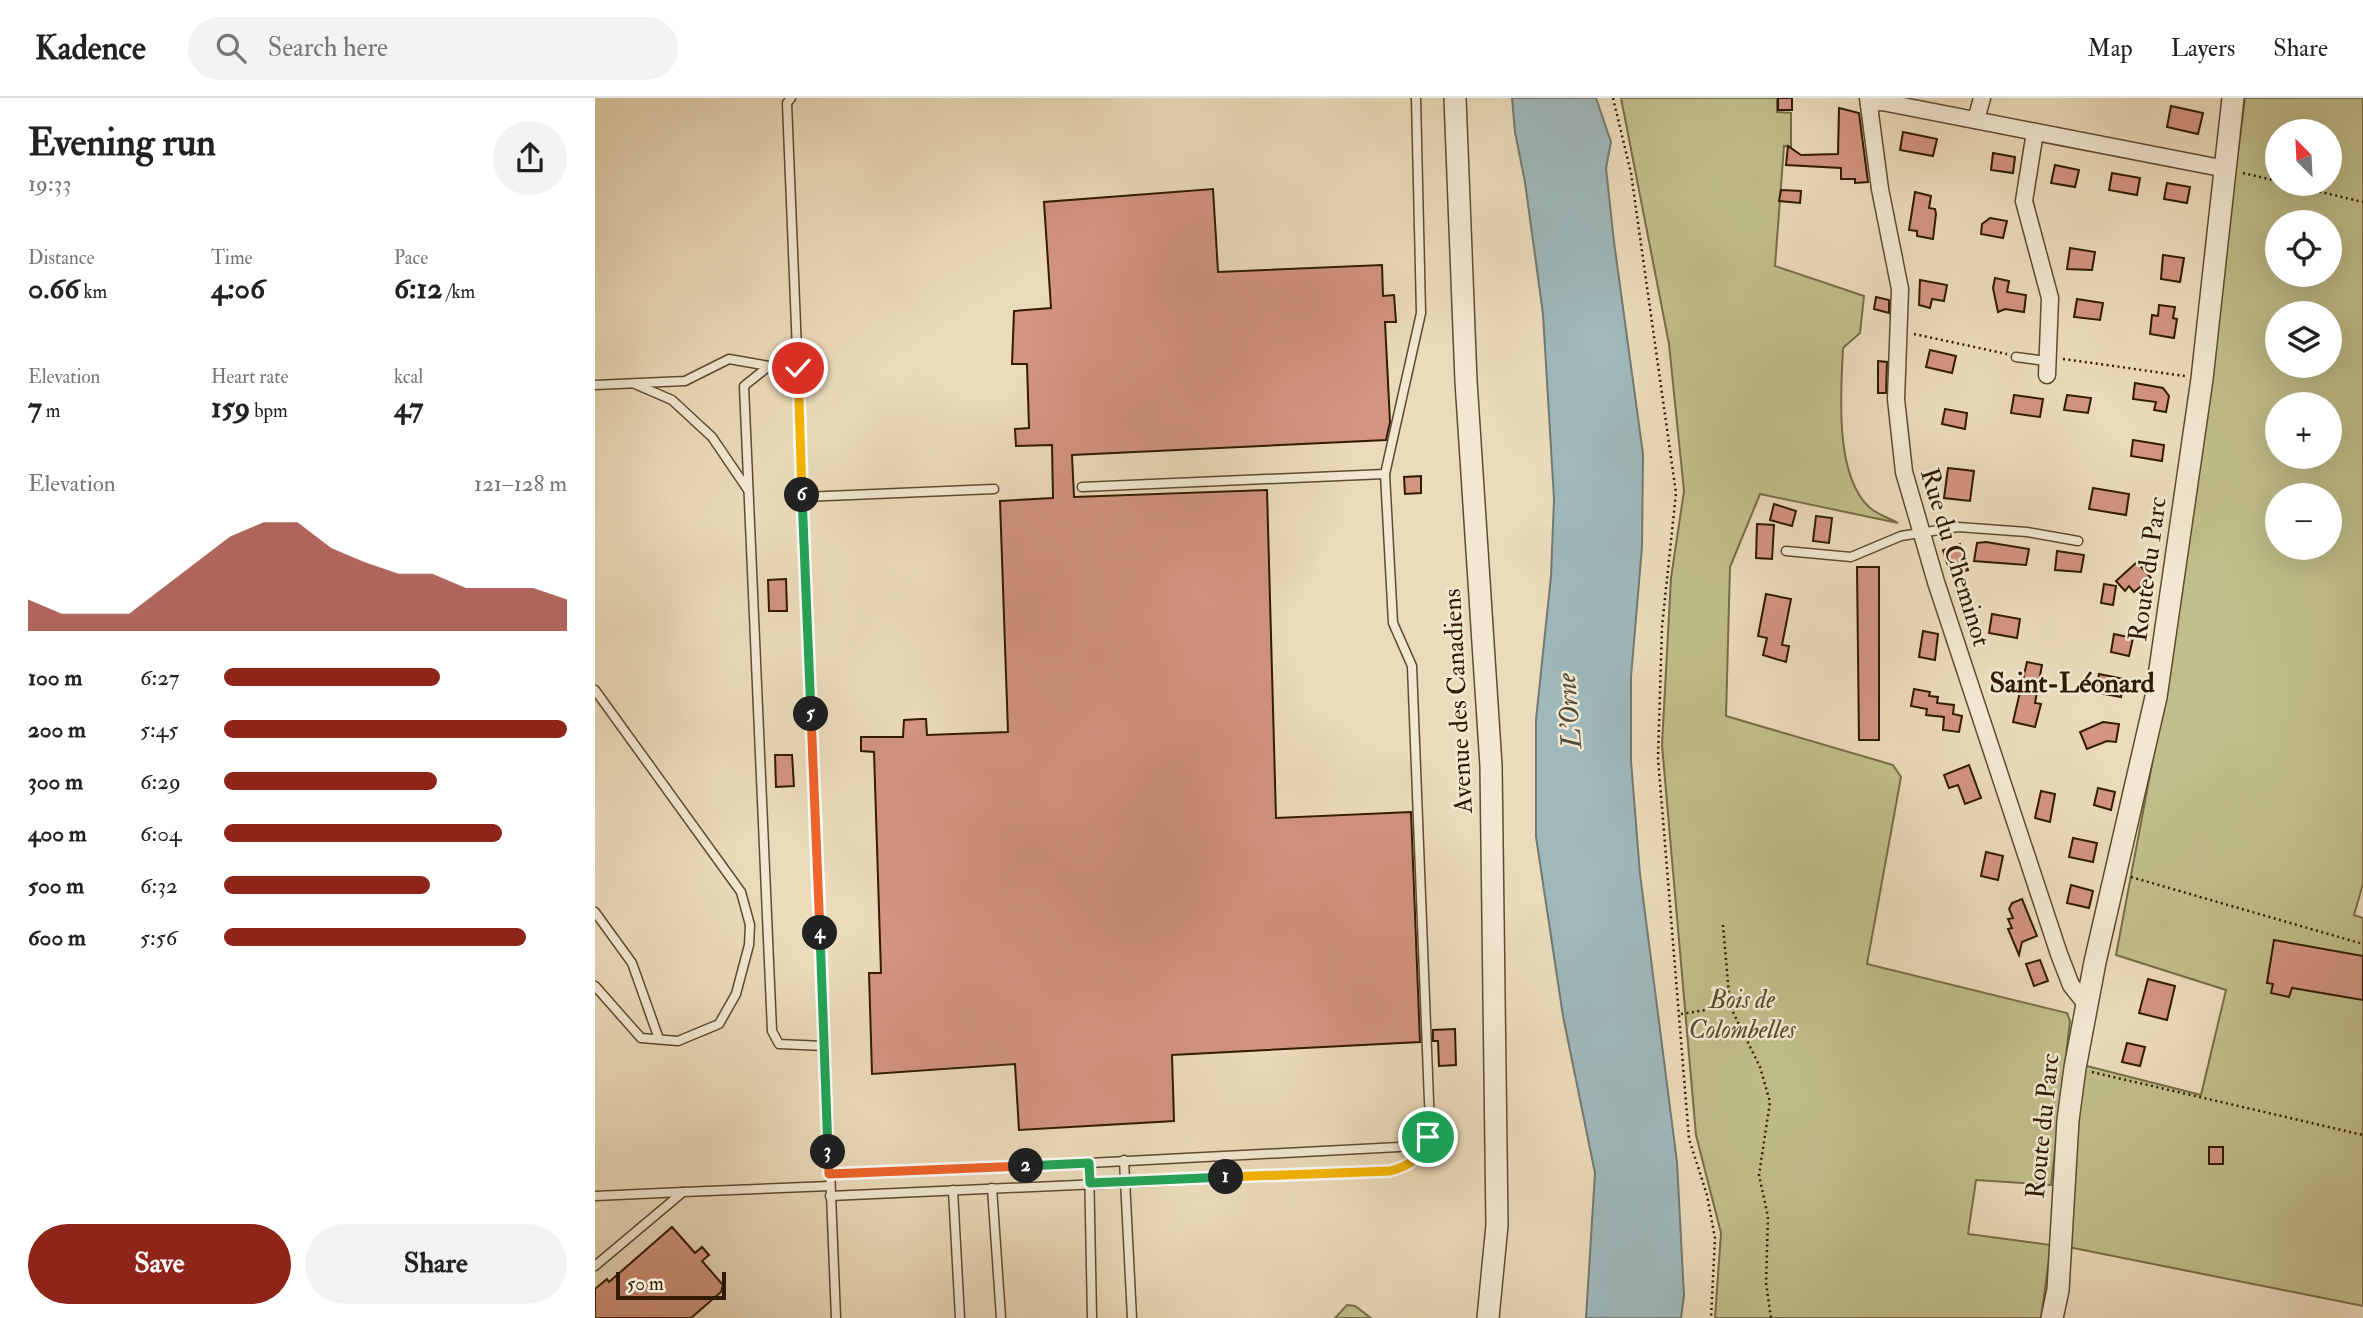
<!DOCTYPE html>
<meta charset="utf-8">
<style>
:root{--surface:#fff;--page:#f2f2f2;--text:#222;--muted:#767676;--line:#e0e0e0;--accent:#8f2418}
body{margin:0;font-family:"IM FELL Double Pica",serif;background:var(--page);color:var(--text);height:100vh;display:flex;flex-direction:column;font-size:26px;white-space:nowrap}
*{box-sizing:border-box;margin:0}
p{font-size:23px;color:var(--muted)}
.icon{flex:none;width:38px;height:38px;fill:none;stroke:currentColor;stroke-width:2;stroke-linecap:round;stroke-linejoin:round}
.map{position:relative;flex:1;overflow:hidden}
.panel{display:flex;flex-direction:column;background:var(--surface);width:595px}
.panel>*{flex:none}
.needle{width:46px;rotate:336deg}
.fabs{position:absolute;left:1670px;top:21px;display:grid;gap:14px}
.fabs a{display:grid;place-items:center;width:77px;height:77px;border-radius:50%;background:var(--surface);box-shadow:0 7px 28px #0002;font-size:35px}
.scale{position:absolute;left:21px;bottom:18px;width:110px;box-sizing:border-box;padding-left:7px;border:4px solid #301b01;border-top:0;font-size:19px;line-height:24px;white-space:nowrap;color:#301b01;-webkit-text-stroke:5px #f2e8d2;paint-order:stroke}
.pin{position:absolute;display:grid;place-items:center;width:60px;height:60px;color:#fff;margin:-30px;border:4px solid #fff;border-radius:50%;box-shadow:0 2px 7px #0007}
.km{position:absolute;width:35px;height:35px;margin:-18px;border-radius:50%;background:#222;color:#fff;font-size:19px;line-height:35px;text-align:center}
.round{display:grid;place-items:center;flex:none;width:74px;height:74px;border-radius:37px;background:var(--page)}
.overview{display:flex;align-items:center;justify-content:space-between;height:119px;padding:0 28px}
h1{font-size:38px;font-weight:700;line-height:52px}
.stats{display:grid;grid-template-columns:repeat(3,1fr);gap:10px;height:119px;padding:7px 28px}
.stats div{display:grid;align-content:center}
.stats b{font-size:30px;font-weight:700}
.stats small{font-size:19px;font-weight:400}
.stats p{font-size:19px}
.chart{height:196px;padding:14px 28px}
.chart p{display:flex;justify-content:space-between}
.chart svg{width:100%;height:126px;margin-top:7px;fill:var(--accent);opacity:.7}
.primary-button{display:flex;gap:14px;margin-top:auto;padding:14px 28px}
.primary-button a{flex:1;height:80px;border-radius:42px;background:var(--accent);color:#fff;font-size:28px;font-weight:700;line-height:80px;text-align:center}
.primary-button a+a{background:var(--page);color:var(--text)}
ul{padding:0 28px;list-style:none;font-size:23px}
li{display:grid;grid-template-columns:112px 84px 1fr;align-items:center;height:52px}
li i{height:18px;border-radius:9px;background:var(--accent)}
header{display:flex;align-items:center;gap:42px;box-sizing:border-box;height:98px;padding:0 35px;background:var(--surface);border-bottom:2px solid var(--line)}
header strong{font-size:33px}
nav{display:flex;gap:38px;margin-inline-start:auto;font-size:24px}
.search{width:490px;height:63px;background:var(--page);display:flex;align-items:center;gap:18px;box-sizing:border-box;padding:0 24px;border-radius:38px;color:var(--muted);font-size:26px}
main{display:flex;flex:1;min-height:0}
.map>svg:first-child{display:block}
</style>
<header>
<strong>Kadence</strong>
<div class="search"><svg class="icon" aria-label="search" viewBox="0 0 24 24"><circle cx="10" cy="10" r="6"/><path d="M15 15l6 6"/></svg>Search here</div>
<nav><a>Map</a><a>Layers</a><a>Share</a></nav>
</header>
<main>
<section class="panel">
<div class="overview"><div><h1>Evening run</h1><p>19:33</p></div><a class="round"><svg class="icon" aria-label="share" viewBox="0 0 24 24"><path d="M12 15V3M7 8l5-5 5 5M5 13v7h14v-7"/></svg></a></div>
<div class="stats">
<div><p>Distance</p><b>0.66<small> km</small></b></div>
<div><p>Time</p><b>4:06</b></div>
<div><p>Pace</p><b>6:12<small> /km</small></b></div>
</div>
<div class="stats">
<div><p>Elevation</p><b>7<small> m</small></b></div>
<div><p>Heart rate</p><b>159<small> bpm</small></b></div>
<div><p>kcal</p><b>47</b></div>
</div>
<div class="chart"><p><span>Elevation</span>121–128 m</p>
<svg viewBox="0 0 160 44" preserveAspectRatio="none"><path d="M0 44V33L10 38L20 38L30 38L40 29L50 20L60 11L70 6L80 6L90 15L100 20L110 24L120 24L130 29L140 29L150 29L160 33V44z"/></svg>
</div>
<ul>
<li><b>100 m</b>6:27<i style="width:63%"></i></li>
<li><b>200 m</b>5:45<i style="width:100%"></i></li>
<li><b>300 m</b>6:29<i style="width:62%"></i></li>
<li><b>400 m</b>6:04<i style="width:81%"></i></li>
<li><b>500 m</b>6:32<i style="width:60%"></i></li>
<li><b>600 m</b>5:56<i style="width:88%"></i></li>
</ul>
<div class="primary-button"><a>Save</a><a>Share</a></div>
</section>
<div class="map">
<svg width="1768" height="1220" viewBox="0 0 1768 1220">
<rect width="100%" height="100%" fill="#ebdbba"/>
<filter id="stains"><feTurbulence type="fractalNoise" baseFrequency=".00286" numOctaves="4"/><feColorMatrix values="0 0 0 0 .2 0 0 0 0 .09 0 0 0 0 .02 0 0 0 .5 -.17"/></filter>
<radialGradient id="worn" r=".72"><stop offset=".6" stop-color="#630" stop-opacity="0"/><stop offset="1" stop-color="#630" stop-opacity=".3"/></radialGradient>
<!-- green -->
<g fill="#c0be8a" stroke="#786c46" stroke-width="2" fill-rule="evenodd">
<path d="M1026,0H1182V14L1196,15V49L1189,48L1180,168L1269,198L1265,235L1248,250C1246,293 1239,376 1274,409C1281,416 1294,420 1303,425L1165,396L1135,469L1131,618L1298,667L1306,679L1272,866L1472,915L1475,923L1456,1087L1381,1082L1373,1136L1456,1147L1446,1220H1120L1126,1135L1101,1037L1067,647L1076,480L1089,393L1074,246Z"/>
<path d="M1650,0H1768V786L1759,817L1768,820V1208L1473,1149L1488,967L1606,997L1631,892L1521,857L1578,555ZM1682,33H1734V86H1682ZM1682,124H1734V177H1682ZM1682,215H1734V268H1682ZM1682,306H1734V359H1682ZM1682,397H1734V450H1682Z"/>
<path d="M752,1207L760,1208L776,1220H740Z"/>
</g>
<!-- water -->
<path fill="#9eb8bb" stroke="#727971" stroke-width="2" d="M917,0H1001L1016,44L1011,70L1019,144L1048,356L1047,449L1036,579V663L1045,776L1082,1064L1089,1198L1086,1220H991L1000,1075L968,918L941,739V622L956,478L959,401L948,216L930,84L920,34Z"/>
<!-- building -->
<g fill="#d39480" stroke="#301b01" stroke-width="2">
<rect x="1183" y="0" width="14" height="12"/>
<path d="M1576,8L1608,15L1603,36L1572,29Z"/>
<path d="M1244,10L1264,15L1273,84L1260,85V81H1246V70L1191,67L1193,48L1206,57L1243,56Z"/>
<path d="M1308,34L1342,41L1338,58L1305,52Z"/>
<path d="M1398,55L1420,59L1418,75L1396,72Z"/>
<path d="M1460,67L1484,72L1480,89L1456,85Z"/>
<path d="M1517,75L1545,80L1542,97L1514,92Z"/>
<path d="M1572,85L1595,89L1592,105L1569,101Z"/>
<path d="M618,91L623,174L787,167L788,198L799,197L801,224H790L795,324L791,342L477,357L479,399L672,392L681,720L816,714L825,944L577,957L579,1023L424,1032L420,966L277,976L274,875H286L279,654L266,653V639H308L309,622L326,621H331L332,637L413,634L405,403L458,400L457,347L421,348L420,331L434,330L432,266H417L419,213L456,210L449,104Z"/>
<path d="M1186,92L1206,93L1205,105L1184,103Z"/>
<path d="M1320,94L1336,98L1334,110L1340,111L1341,116L1338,141L1322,138V133L1314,132Z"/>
<path d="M1395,120L1412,123L1408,140L1386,136L1387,126Z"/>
<path d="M1475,150L1500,154L1497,172L1472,171Z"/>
<path d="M1568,157L1589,160L1585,184L1566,181Z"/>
<path d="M1400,180L1414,183L1412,194L1431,197L1429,214L1410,211L1403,214L1398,190Z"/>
<path d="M1325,182L1352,187L1349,203L1337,201L1335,210L1324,207Z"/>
<path d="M1281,199L1294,202V215L1279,211Z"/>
<path d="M1482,201L1508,205L1505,222L1479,219Z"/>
<path d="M1564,207L1580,209L1578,220L1582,221L1579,240L1555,236L1557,217L1563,218Z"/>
<path d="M1335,252L1361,258L1357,275L1331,269Z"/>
<path d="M1283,263L1292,264L1291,295H1283Z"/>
<path d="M1540,285L1568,290L1574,298L1571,314L1559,312L1561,304L1538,301Z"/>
<path d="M1419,297L1448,301L1445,319L1416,315Z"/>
<path d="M1472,297L1496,300L1493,315L1469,312Z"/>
<path d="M1350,311L1372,315L1370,331L1347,326Z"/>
<path d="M1538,342L1569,347L1567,363L1536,358Z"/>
<path d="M1353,370L1379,373L1375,403L1349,400Z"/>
<path d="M826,378V395L810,396L809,379Z"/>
<path d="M1498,390L1534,396L1531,417L1494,411Z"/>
<path d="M1179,406L1201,413L1197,428L1175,422Z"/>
<path d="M1221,418L1237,420L1234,445L1218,443Z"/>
<path d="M1162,426L1179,427L1177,461L1161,460Z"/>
<path d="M1391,444L1434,451L1431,467L1379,463L1382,445Z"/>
<path d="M1365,446L1373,472L1356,477L1348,452Z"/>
<path d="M1462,453L1489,457L1486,474L1460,472Z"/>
<path d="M1542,464L1556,480L1539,494L1534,488L1530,493L1521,483Z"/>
<path d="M1262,469H1284V642H1264Z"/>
<path d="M191,481L192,513H174L173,482Z"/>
<path d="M1509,486L1521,488L1518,507L1506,505Z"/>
<path d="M1171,496L1196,501L1187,547L1194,548L1191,564L1168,557L1172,540L1163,538Z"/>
<path d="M1397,516L1425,521L1422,540L1394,535Z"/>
<path d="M1328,533L1343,536L1340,562L1324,559Z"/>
<path d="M1519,536L1538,540L1534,558L1516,554Z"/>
<path d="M1432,564L1447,567L1440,605L1446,606L1440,629L1418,624Z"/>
<path d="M1504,576L1539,583L1537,593L1527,592L1526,599L1509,596L1510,589L1502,587Z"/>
<path d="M1319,591L1335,594L1334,598L1343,599L1342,605L1359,607L1358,616L1367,618L1364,634L1348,632L1349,619L1331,617L1332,611L1316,608Z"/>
<path d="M1508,624L1524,626L1521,644L1512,643L1492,651L1485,634Z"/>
<path d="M180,657H197L199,688L181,689Z"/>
<path d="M1374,667L1386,700L1370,706L1363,687L1354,690L1349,677Z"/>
<path d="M1503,690L1520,694L1516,712L1499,707Z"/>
<path d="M1446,693L1460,696L1455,724L1440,720Z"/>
<path d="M1478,740L1502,745L1498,764L1474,759Z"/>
<path d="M1391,754L1408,758L1403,782L1386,778Z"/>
<path d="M1476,787L1498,793L1494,810L1472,805Z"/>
<path d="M1427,801L1442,838L1427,844L1424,857L1413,831L1417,830L1413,821L1418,820L1414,811L1417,805Z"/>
<path d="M1679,842L1768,858V902L1697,890L1694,899L1676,895L1678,886L1672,885Z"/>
<path d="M1445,862L1453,883L1439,888L1431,866Z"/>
<path d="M1553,881L1580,888L1572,922L1544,915Z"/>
<path d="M860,931L861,967L844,968L843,943H838V932Z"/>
<path d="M1532,945L1550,949L1545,968L1527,964Z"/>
<rect x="1614" y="1049" width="14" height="17"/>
<path d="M77,1129L100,1155L107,1149L114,1157L107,1163L128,1187L126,1194L96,1220H0V1191L12,1181L14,1184Z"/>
</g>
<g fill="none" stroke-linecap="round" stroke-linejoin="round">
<defs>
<g id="service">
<path d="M196,0L192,5L241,1220"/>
<path d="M1421,259L1451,263"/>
<path d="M203,270L174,268L149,288L177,933L184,946L229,948"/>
<path d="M40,286L77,302L117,339L153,392"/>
<path d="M0,287L90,283L134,261L174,268"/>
<path d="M487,389L790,376"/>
<path d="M208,399L399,391"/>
<path d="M1191,453L1256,459L1306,438L1363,429L1432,434L1483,443"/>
<path d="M0,592L146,794L155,827L154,847L141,896L124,926L83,943L46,940L0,888"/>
<path d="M0,814L37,865L64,941"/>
<path d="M529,1062L537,1220"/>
<path d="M494,1065L804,1049L825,1036L832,1019"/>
<path d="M234,1076L494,1065L497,1220"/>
<path d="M397,1090L406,1220"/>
<path d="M358,1092L365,1220"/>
<path d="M0,1098L88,1094"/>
<path d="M235,1098L795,1073C819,1067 831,1054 835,1029L817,568L798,525L790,376L826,215L821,0"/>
<path d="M0,1168L88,1094L235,1088"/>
</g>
<g id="minor">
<path d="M1273,0L1285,91L1305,191L1301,301L1309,374L1341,484L1464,856L1476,887L1491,906"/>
<path d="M1274,5L1287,4L1631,71"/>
<path d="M1381,22L1387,0"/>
<path d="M1440,34L1429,103L1455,200L1452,277"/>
</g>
<g id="tertiary">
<path d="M860,0L871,283L896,668L902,1127L893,1220"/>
<path d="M1457,1220L1463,1192L1473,1022L1480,970L1500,864L1561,599L1607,281L1638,0"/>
</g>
</defs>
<!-- service casing -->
<use href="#service" stroke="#5f4b2f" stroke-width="11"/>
<!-- minor casing -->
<use href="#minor" stroke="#5f4b2f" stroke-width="19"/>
<!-- tertiary casing -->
<use href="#tertiary" stroke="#5f4b2f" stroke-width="24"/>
<!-- path -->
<g stroke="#301b01" stroke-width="2.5" stroke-dasharray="2 3.5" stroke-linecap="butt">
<path d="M1018,0L1036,75L1081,395L1067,529L1063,660L1094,1041L1112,1097L1120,1140L1116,1220"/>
<path d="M1648,75L1682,83"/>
<path d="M1692,86L1768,104"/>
<path d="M1319,236L1412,256"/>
<path d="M1468,261L1590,278"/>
<path d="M1536,779L1768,846"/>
<path d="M1128,827L1135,908L1165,969L1175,1004L1164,1077L1173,1119L1171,1185L1176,1220"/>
<path d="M1086,916L1135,908"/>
<path d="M1497,974L1768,1037"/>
</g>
<!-- service -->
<use href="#service" stroke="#f2e8d2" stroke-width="8"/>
<!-- minor -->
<use href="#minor" stroke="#f2e8d2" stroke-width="16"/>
<!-- tertiary -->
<use href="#tertiary" stroke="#f2e8d2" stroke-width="21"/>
</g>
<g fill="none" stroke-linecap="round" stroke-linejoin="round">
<defs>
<path id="split-1" d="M631,1079L795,1073C814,1068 829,1059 833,1039"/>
<path id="split-2" d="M431,1068L494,1065L495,1085L631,1079"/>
<path id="split-3" d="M233,1054L234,1076L431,1068"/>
<path id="split-4" d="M225,835L233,1054"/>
<path id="split-5" d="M216,616L225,835"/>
<path id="split-6" d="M207,397L216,616"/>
<path id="split-7" d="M203,270L207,397"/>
</defs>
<!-- split-1 casing -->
<use href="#split-1" stroke="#fff" stroke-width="14"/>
<!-- split-2 casing -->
<use href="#split-2" stroke="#fff" stroke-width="14"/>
<!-- split-3 casing -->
<use href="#split-3" stroke="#fff" stroke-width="14"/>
<!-- split-4 casing -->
<use href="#split-4" stroke="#fff" stroke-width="14"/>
<!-- split-5 casing -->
<use href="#split-5" stroke="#fff" stroke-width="14"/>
<!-- split-6 casing -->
<use href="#split-6" stroke="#fff" stroke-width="14"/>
<!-- split-7 casing -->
<use href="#split-7" stroke="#fff" stroke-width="14"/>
<!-- split-1 -->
<use href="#split-1" stroke="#f5b400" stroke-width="9"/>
<!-- split-2 -->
<use href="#split-2" stroke="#22a559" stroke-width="9"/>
<!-- split-3 -->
<use href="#split-3" stroke="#f0652b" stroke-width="9"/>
<!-- split-4 -->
<use href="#split-4" stroke="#22a559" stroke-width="9"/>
<!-- split-5 -->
<use href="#split-5" stroke="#f0652b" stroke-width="9"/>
<!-- split-6 -->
<use href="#split-6" stroke="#22a559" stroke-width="9"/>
<!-- split-7 -->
<use href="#split-7" stroke="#f5b400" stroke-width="9"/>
</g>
<g text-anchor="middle" stroke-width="5" stroke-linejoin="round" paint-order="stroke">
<!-- street labels -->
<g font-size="26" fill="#301b01" stroke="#f2e8d2">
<text transform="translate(1361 459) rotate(73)" y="9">Rue du Cheminot</text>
<text transform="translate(1552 471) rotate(-82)" y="9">Route du Parc</text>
<text transform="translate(862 603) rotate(-93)" y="9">Avenue des Canadiens</text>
<text transform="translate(1447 1028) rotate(-84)" y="9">Route du Parc</text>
</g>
<!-- park labels -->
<g font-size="26" font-style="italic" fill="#5b4c2a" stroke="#f2e8d2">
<text x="1147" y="910">Bois de<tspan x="1147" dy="30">Colombelles</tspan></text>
</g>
<!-- neighbourhood labels -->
<g font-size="28" font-weight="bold" fill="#301b01" stroke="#f2e8d2">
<text x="1477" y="594">Saint-Léonard</text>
</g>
<!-- water labels -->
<g font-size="28" font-style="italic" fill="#514a39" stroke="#f2e8d2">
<text transform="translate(973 613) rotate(-95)" y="10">L'Orne</text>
</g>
</g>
<rect width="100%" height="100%" filter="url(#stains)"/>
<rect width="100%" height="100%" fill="url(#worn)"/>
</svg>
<div class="fabs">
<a><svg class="needle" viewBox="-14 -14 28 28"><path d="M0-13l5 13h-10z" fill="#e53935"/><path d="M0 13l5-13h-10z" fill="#767676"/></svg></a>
<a><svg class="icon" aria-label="locate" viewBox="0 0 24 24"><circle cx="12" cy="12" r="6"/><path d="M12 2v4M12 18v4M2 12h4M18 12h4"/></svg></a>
<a><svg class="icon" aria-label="layers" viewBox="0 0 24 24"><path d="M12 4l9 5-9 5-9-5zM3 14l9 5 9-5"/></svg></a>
<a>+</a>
<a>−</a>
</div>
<div class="scale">50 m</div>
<div class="pin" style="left:833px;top:1039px;background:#1e9e55"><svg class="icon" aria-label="arrive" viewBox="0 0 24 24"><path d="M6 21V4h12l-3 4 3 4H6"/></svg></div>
<div class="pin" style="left:203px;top:270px;background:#d93025"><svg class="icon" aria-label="check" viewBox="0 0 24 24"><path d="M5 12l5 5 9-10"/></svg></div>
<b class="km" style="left:631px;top:1079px">1</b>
<b class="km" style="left:431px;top:1068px">2</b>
<b class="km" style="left:233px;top:1054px">3</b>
<b class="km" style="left:225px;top:835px">4</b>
<b class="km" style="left:216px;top:616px">5</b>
<b class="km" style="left:207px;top:397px">6</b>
</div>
</main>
